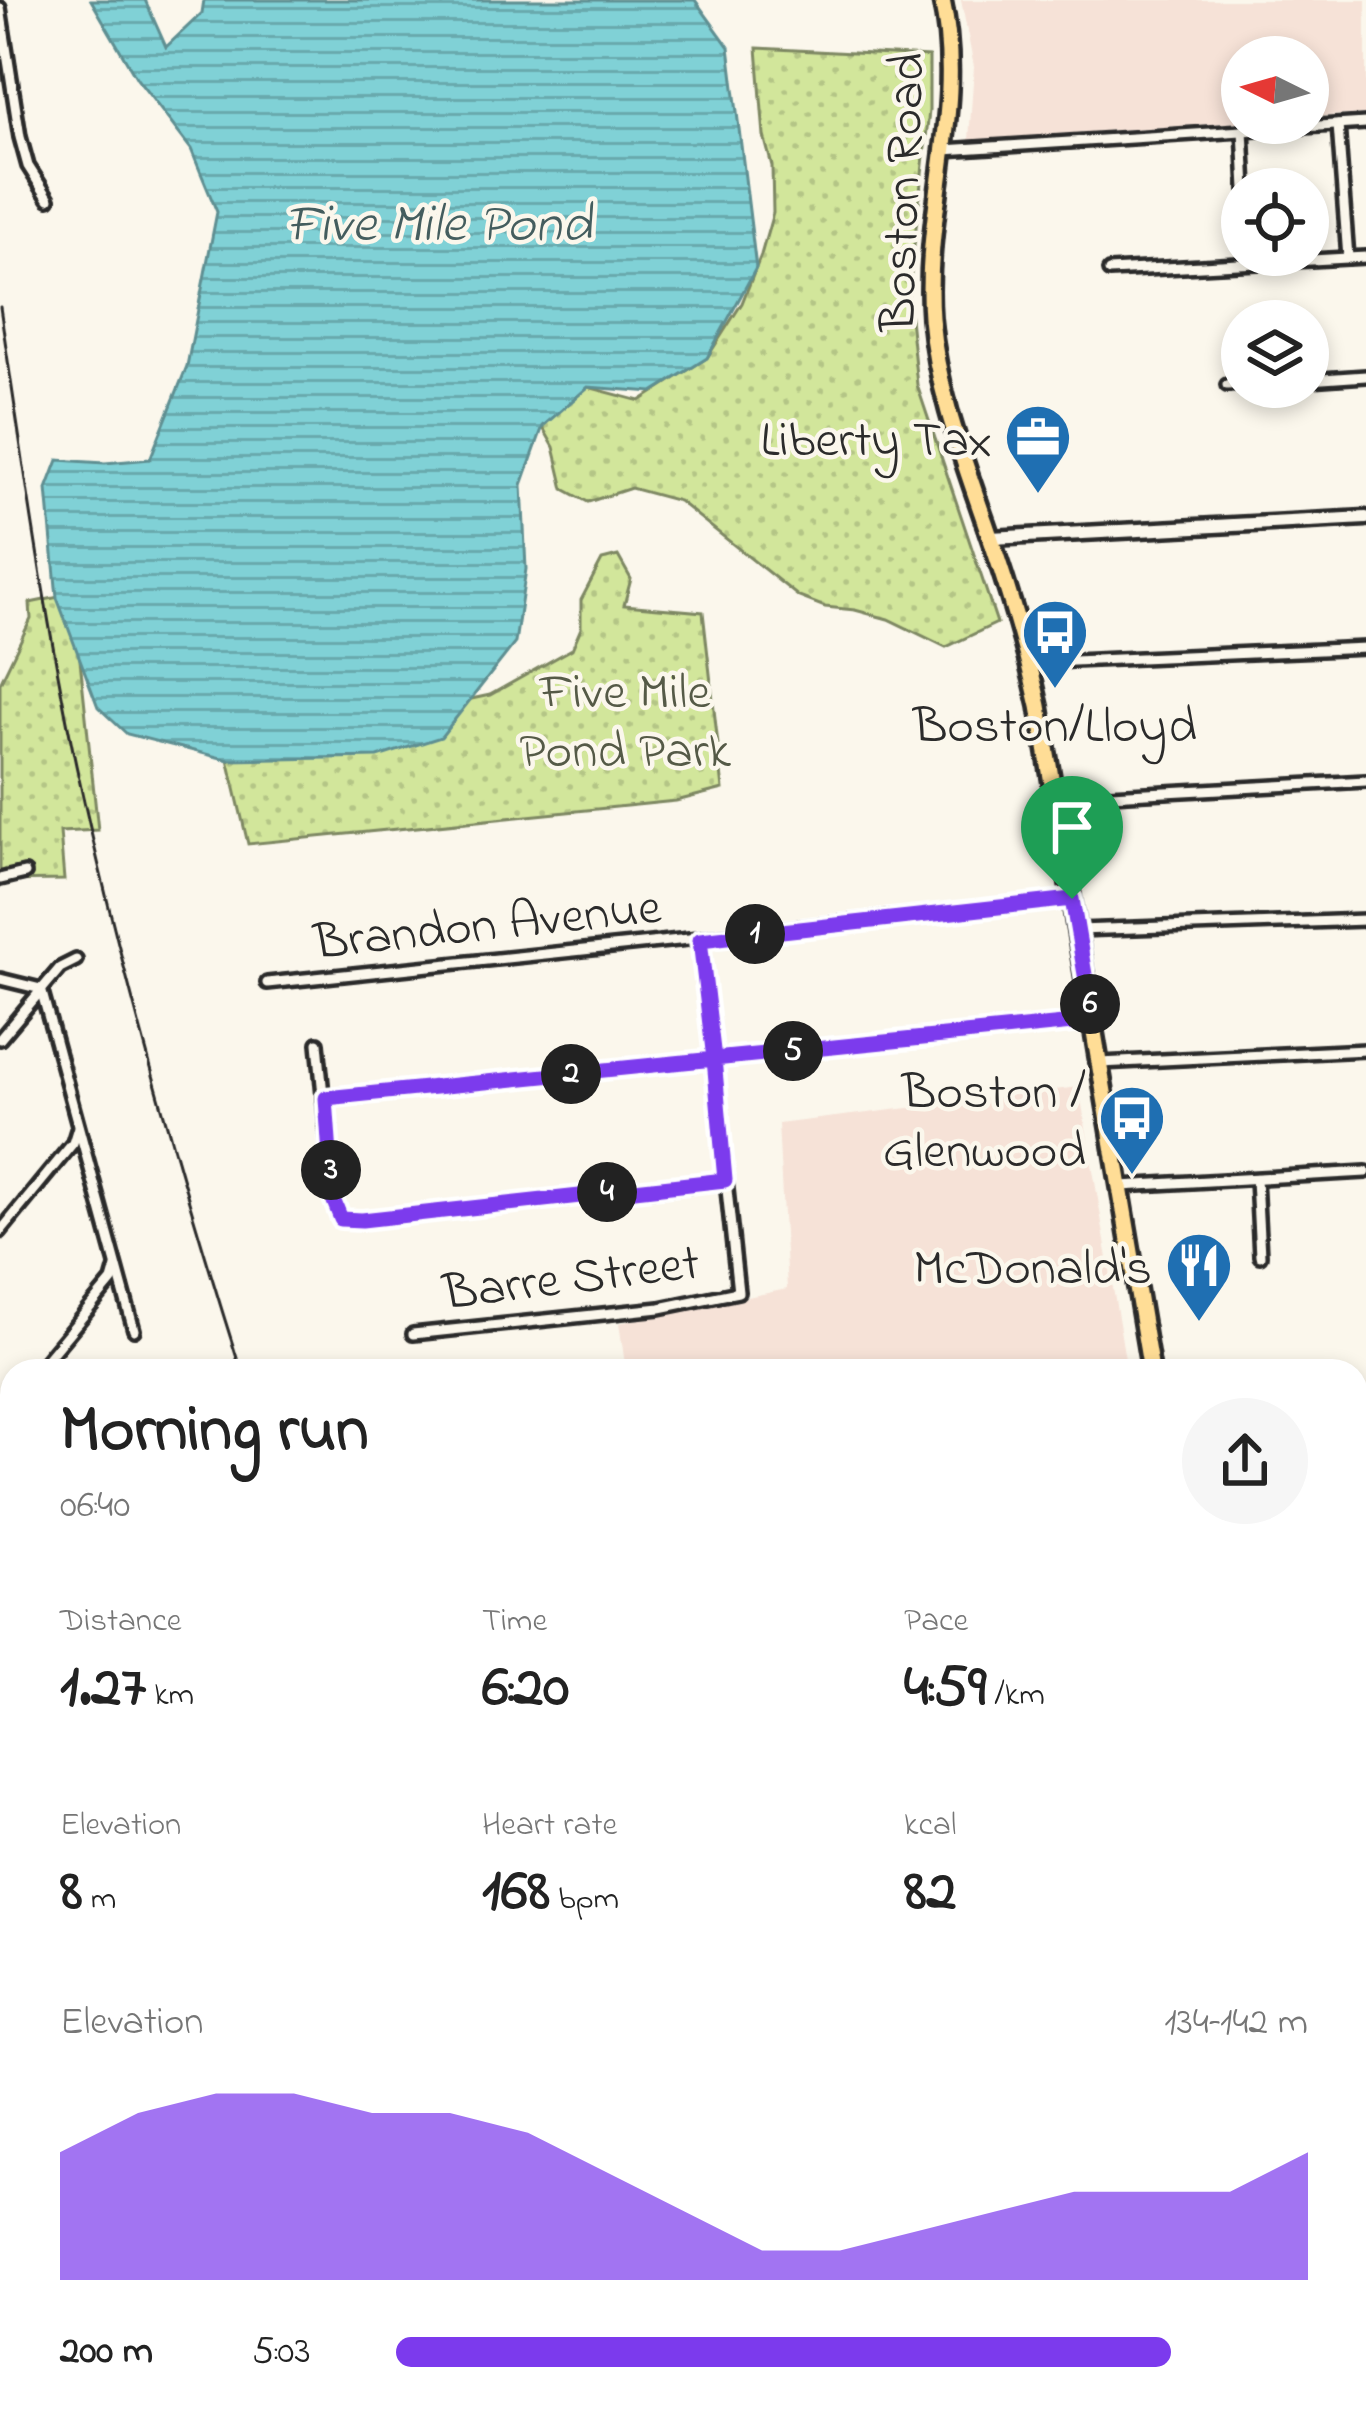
<!DOCTYPE html>
<meta charset="utf-8">
<style>
:root{--surface:#fff;--page:#f6f6f6;--text:#222;--muted:#767676;--accent:#7c3aed}
body{margin:0;font-family:"Indie Flower",sans-serif;background:var(--page);color:var(--text);height:100vh;display:flex;flex-direction:column;font-size:45px;white-space:nowrap}
*{box-sizing:border-box;margin:0}
p{font-size:39px;color:var(--muted)}
.icon{flex:none;width:66px;height:66px;fill:none;stroke:currentColor;stroke-width:2;stroke-linecap:round;stroke-linejoin:round}
.map{position:relative;flex:1;overflow:hidden}
.drawer{position:absolute;left:0px;top:1359px;width:1368px;height:1065px;display:flex;flex-direction:column;background:var(--surface);border-radius:36px 36px 0 0;box-shadow:0 6px 18px #0003}
.drawer>*{flex:none}
.needle{width:78px;rotate:275deg}
.buttons{position:absolute;left:1221px;top:36px;display:grid;gap:24px}
.buttons a{display:grid;place-items:center;width:108px;height:108px;border-radius:50%;background:var(--surface);box-shadow:0 6px 18px #0003;font-size:60px}
.pin{position:absolute;display:grid;place-items:center;width:102px;height:102px;color:#fff;margin:-123px -51px;border-radius:50% 50% 50% 0;rotate:-45deg;box-shadow:0 0 12px #0007}
.pin .icon{rotate:45deg}
.km{position:absolute;width:60px;height:60px;margin:-30px;border-radius:50%;background:#222;color:#fff;font-size:33px;line-height:60px;text-align:center}
.round{display:grid;place-items:center;flex:none;width:126px;height:126px;border-radius:63px;background:var(--page)}
.head{display:flex;align-items:center;justify-content:space-between;height:204px;padding:0 60px}
h1{font-size:66px;font-weight:700;line-height:90px}
.figures{display:grid;grid-template-columns:repeat(3,1fr);gap:18px;height:204px;padding:12px 60px}
.figures div{display:grid;align-content:center}
.figures b{font-size:60px;font-weight:700}
.figures small{font-size:33px;font-weight:400}
.figures p{font-size:33px}
.chart{height:336px;padding:24px 60px}
.chart p{display:flex;justify-content:space-between}
.chart svg{width:100%;height:216px;margin-top:12px;fill:var(--accent);opacity:.7}
ul{padding:0 60px;list-style:none;font-size:39px}
li{display:grid;grid-template-columns:192px 144px 1fr;align-items:center;height:90px}
li i{height:30px;border-radius:15px;background:var(--accent)}
.map>svg:first-child{display:block}
</style>
<div class="map">
<svg width="1366" height="2423" viewBox="0 0 1366 2423">
<defs>
<pattern id="industrial-furrows" width="10" height="10" patternUnits="userSpaceOnUse" patternTransform="scale(3)"><rect width="10" height="10" fill="#f6e2d7"/><path d="M-1 1l2-2M0 10L10 0M9 11l2-2" fill="none" stroke="#d3c2b9"/></pattern>
<pattern id="park-dots" width="8" height="8" patternUnits="userSpaceOnUse" patternTransform="scale(3)"><rect width="8" height="8" fill="#d2e69b"/><path d="M2 2h.1M6 6h.1" fill="none" stroke="#b4c586" stroke-width="1.8" stroke-linecap="round"/></pattern>
<pattern id="water-rules" width="6" height="5" patternUnits="userSpaceOnUse" patternTransform="scale(3)"><rect width="6" height="5" fill="#80d1d6"/><path d="M0 2.5h6" fill="none" stroke="#69aaae"/></pattern>
</defs>
<rect width="100%" height="100%" fill="#fbf7ec"/>
<filter id="ink" filterUnits="userSpaceOnUse"><feTurbulence type="fractalNoise" baseFrequency=".00833" numOctaves="2"/><feDisplacementMap in="SourceGraphic" scale="24" xChannelSelector="R" yChannelSelector="G"/><feConvolveMatrix kernelMatrix="1 2 1 2 8 2 1 2 1" color-interpolation-filters="sRGB"/></filter>
<g filter="url(#ink)">
<!-- built -->
<g fill="#f6e2d7">
<path d="M961,0H1366V114L1308,117V57H1242V122L969,140L974,67Z"/>
<path d="M1079,1087L1127,1371H626L619,1323L787,1289L778,1124Z"/>
</g>
<!-- industrial -->
<path fill="url(#industrial-furrows)" d="M254,2412H545L548,2423H254Z"/>
<!-- park -->
<g fill="url(#park-dots)" stroke="#7e8863" stroke-width="3">
<path d="M757,48L929,57V111L908,299L917,385L997,623L946,647L888,619L855,610L825,607L799,597L679,501L631,488L588,502L564,489L554,447L542,426L559,406L588,387L640,401L707,358L742,303L761,255L773,213L772,166L764,136Z"/>
<path d="M618,556L631,579L624,605L703,612L723,789L676,801L248,844L209,678L434,707L490,695L572,649L581,628V600L602,560Z"/>
<path d="M73,594L98,830L60,832L64,880L0,881V683L31,619L30,603Z"/>
</g>
<!-- water -->
<g fill="url(#water-rules)" stroke="#5e8f92" stroke-width="3">
<path d="M91,0H145L166,47L202,13L204,0H695L729,47L756,268L707,358L653,392L588,387L543,426L522,485L526,569L515,643L441,737L378,757L229,760L127,734L98,707L57,598L47,489L58,460L105,463L150,459L187,366L217,212L191,149L137,79Z"/>
<path d="M12,1465V1790L0,1781V1470Z"/>
</g>
<g fill="none" stroke-linecap="round" stroke-linejoin="round">
<defs>
<g id="minor">
<path d="M0,8L20,137L28,166L49,199"/>
<path d="M1338,125L1348,258"/>
<path d="M1243,130L1246,189"/>
<path d="M944,150L1366,123"/>
<path d="M1109,271L1366,257"/>
<path d="M1308,380L1366,376"/>
<path d="M1227,385L1242,384"/>
<path d="M1029,663L1366,648"/>
<path d="M1055,798L1366,781"/>
<path d="M0,879L25,873"/>
<path d="M1078,930L1366,920"/>
<path d="M0,979L41,989L134,1330"/>
<path d="M267,983L1072,899"/>
<path d="M0,1039L60,968L76,960"/>
<path d="M318,1043L333,1199L341,1219L362,1220L725,1181"/>
<path d="M1100,1063L1366,1050"/>
<path d="M326,1098L1093,1021"/>
<path d="M1256,1179L1260,1256"/>
<path d="M1121,1186L1366,1172"/>
<path d="M0,1232L73,1143L78,1127"/>
<path d="M413,1334L660,1308L738,1292L700,939"/>
<path d="M37,1371L112,1281L116,1267"/>
<path d="M1356,1415H1366"/>
<path d="M0,1416L12,1401"/>
<path d="M1356,2155L1366,2162"/>
<path d="M0,2268L12,2265"/>
<path d="M1356,2358L1366,2357"/>
<path d="M1262,2412V2423"/>
</g>
<path id="tertiary" d="M991,538L1366,518"/>
<g id="secondary">
<path d="M0,1931L12,1937"/>
<path d="M804,2412L815,2423"/>
<path d="M234,2423V2412"/>
</g>
<g id="primary">
<path d="M942,0C966,107 923,211 931,318C937,389 962,455 985,522C1006,582 1025,643 1039,706L1151,1371"/>
<path d="M1356,2035L1366,2047"/>
</g>
</defs>
<!-- minor casing -->
<use href="#minor" stroke="#2b2b2b" stroke-width="18"/>
<!-- tertiary casing -->
<use href="#tertiary" stroke="#2b2b2b" stroke-width="21"/>
<!-- secondary casing -->
<use href="#secondary" stroke="#2b2b2b" stroke-width="22"/>
<!-- primary casing -->
<use href="#primary" stroke="#2b2b2b" stroke-width="24"/>
<!-- minor -->
<use href="#minor" stroke="#fbf7ec" stroke-width="9"/>
<!-- tertiary -->
<use href="#tertiary" stroke="#fbf7ec" stroke-width="12"/>
<!-- secondary -->
<use href="#secondary" stroke="#fbf7ec" stroke-width="14"/>
<!-- primary -->
<use href="#primary" stroke="#ffdd96" stroke-width="15"/>
<!-- rail -->
<g stroke="#2b2b2b" stroke-width="3">
<path d="M0,307C23,460 44,613 76,765C120,969 178,1172 241,1371"/>
<path d="M572,2412L576,2423"/>
</g>
</g>
</g>
<g fill="none" stroke-linecap="round" stroke-linejoin="round" filter="url(#ink)">
<defs>
<path id="route" d="M1072,899L700,940L714,1059L326,1098L333,1199L341,1219L362,1220L725,1180L714,1059L1093,1021L1072,899"/>
</defs>
<!-- route casing -->
<use href="#route" stroke="#fff" stroke-width="24"/>
<!-- route -->
<use href="#route" stroke="#7c3aed" stroke-width="15"/>
</g>
<!-- icons -->
<defs>
<symbol id="office-pin" viewBox="-11 -11 22 30"><path d="M0 17L-7.5 6A9.5 9.5 0 1 1 7.5 6Z" fill="#1f6fb2" stroke="#fbf7ec"/><path d="M-6-3h4V-5.5h4V-3h4V5H-6ZM-1-4.5V-3h2v-1.5ZM-6 0V1H6V0Z" fill="#fff"/></symbol>
<symbol id="bus-pin" viewBox="-11 -11 22 30"><path d="M0 17L-7.5 6A9.5 9.5 0 1 1 7.5 6Z" fill="#1f6fb2" stroke="#fbf7ec"/><path d="M-5-6H5V4H4V6H2V4H-2V6H-4V4H-5ZM-3.5-4V0h7V-4ZM-3.5 1.2v1.5H-2V1.2ZM2 1.2v1.5H3.5V1.2Z" fill="#fff"/></symbol>
<symbol id="restaurant-pin" viewBox="-11 -11 22 30"><path d="M0 17L-7.5 6A9.5 9.5 0 1 1 7.5 6Z" fill="#1f6fb2" stroke="#fbf7ec"/><path d="M-5-6h1v4h1v-4h1v4h1v-4h1v5L-1.5 .5V6h-2V.5L-5-1ZM5-6V6H3V1.5H1.5Q1.5-4 5-6Z" fill="#fff"/></symbol>
</defs>
<g fill-rule="evenodd">
<use href="#office-pin" x="1000" y="399" width="76" height="104"/>
<use href="#bus-pin" x="1017" y="594" width="76" height="104"/>
<use href="#bus-pin" x="1094" y="1080" width="76" height="104"/>
<use href="#restaurant-pin" x="1161" y="1227" width="76" height="104"/>
</g>
<g text-anchor="middle" stroke-width="9" stroke-linejoin="round" paint-order="stroke">
<!-- street labels -->
<g font-size="51" fill="#2b2b2b" stroke="#fbf7ec">
<text transform="translate(900 192) rotate(-88)" y="18">Boston Road</text>
<text transform="translate(487 922) rotate(-6)" y="18">Brandon Avenue</text>
<text transform="translate(571 1275) rotate(-7)" y="18">Barre Street</text>
</g>
<!-- poi labels -->
<g font-size="51" fill="#2b2b2b" stroke="#fbf7ec" text-anchor="end">
<text x="992" y="455">Liberty Tax</text>
<text x="1055" y="741" text-anchor="middle">Boston/Lloyd</text>
<text x="1086" y="1107">Boston /<tspan x="1086" dy="59">Glenwood</tspan></text>
<text x="1152" y="1283">McDonald's</text>
</g>
<!-- park labels -->
<g font-size="51" fill="#555a47" stroke="#fbf7ec">
<text x="625" y="707">Five Mile<tspan x="625" dy="59">Pond Park</tspan></text>
</g>
<!-- water labels -->
<g font-size="54" font-style="italic" fill="#445d5e" stroke="#fbf7ec">
<text x="438" y="240">Five Mile Pond</text>
</g>
</g>
</svg>
<div class="buttons">
<a><svg class="needle" viewBox="-14 -14 28 28"><path d="M0-13l5 13h-10z" fill="#e53935"/><path d="M0 13l5-13h-10z" fill="#767676"/></svg></a>
<a><svg class="icon" aria-label="locate" viewBox="0 0 24 24"><circle cx="12" cy="12" r="6"/><path d="M12 2v4M12 18v4M2 12h4M18 12h4"/></svg></a>
<a><svg class="icon" aria-label="layers" viewBox="0 0 24 24"><path d="M12 4l9 5-9 5-9-5zM3 14l9 5 9-5"/></svg></a>
</div>
<div class="pin" style="left:1072px;top:899px;background:#1e9e55"><svg class="icon" aria-label="arrive" viewBox="0 0 24 24"><path d="M6 21V4h12l-3 4 3 4H6"/></svg></div>
<b class="km" style="left:755px;top:934px">1</b>
<b class="km" style="left:571px;top:1074px">2</b>
<b class="km" style="left:331px;top:1170px">3</b>
<b class="km" style="left:607px;top:1192px">4</b>
<b class="km" style="left:793px;top:1051px">5</b>
<b class="km" style="left:1090px;top:1004px">6</b>
<section class="drawer">
<div class="head"><div><h1>Morning run</h1><p>06:40</p></div><a class="round"><svg class="icon" aria-label="share" viewBox="0 0 24 24"><path d="M12 15V3M7 8l5-5 5 5M5 13v7h14v-7"/></svg></a></div>
<div class="figures">
<div><p>Distance</p><b>1.27<small> km</small></b></div>
<div><p>Time</p><b>6:20</b></div>
<div><p>Pace</p><b>4:59<small> /km</small></b></div>
</div>
<div class="figures">
<div><p>Elevation</p><b>8<small> m</small></b></div>
<div><p>Heart rate</p><b>168<small> bpm</small></b></div>
<div><p>kcal</p><b>82</b></div>
</div>
<div class="chart"><p><span>Elevation</span>134–142 m</p>
<svg viewBox="0 0 160 44" preserveAspectRatio="none"><path d="M0 44V18L10 10L20 6L30 6L40 10L50 10L60 14L70 22L80 30L90 38L100 38L110 34L120 30L130 26L140 26L150 26L160 18V44z"/></svg>
</div>
<ul>
<li><b>200 m</b>5:03<i style="width:85%"></i></li>
</ul>
</section>
</div>
